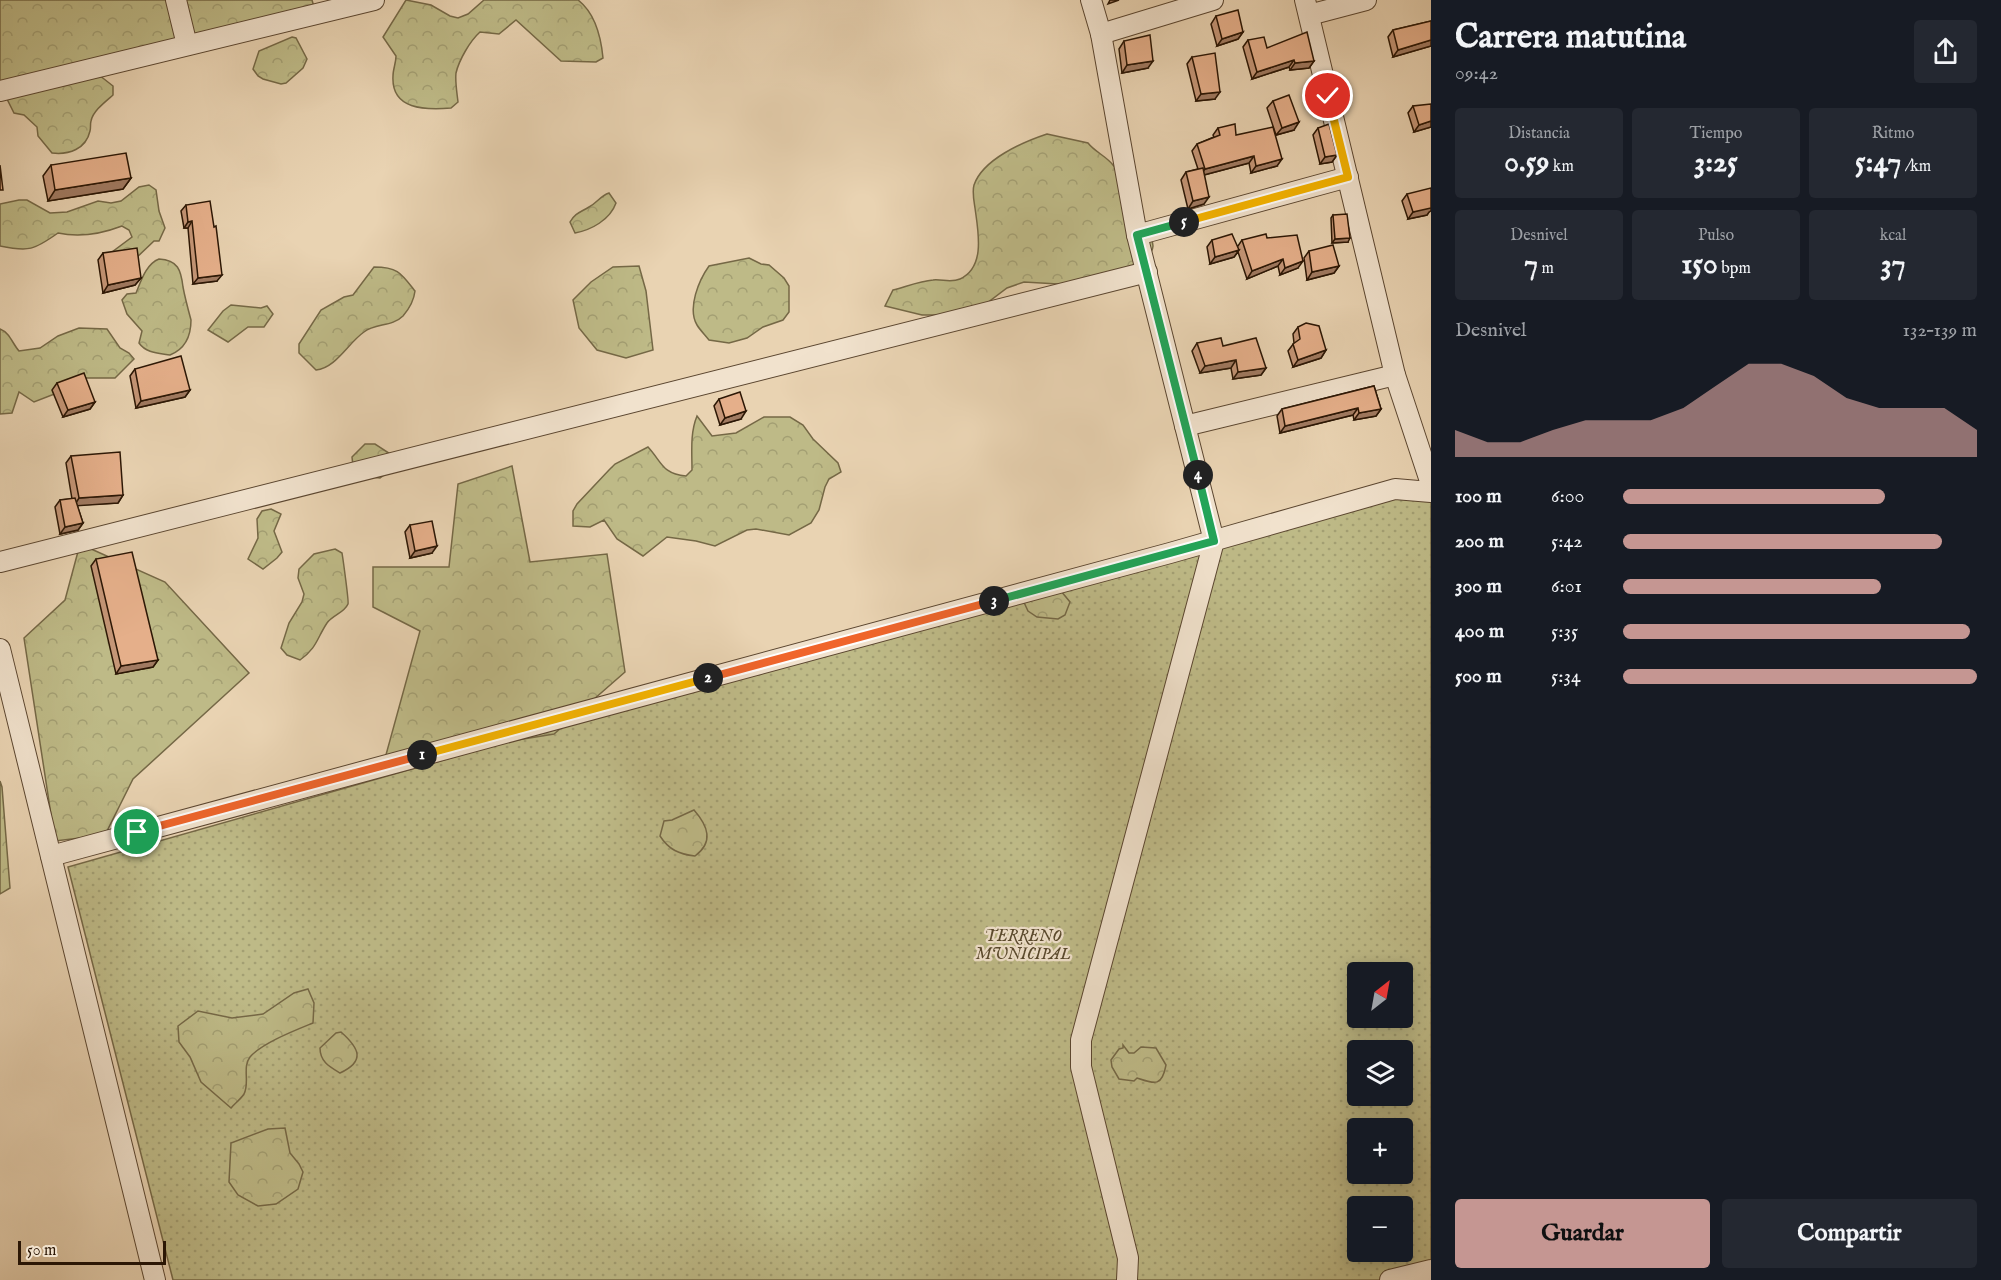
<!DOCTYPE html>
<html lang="es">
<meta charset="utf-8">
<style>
:root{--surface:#171b24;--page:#242831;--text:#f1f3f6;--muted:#9ea1a6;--accent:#c59692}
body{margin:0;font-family:"IM FELL English",serif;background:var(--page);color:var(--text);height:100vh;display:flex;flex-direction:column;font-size:22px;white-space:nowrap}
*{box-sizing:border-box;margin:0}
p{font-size:20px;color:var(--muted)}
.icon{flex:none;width:33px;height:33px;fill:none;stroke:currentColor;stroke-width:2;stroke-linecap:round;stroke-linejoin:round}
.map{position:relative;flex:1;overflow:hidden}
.panel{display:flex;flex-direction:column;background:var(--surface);width:570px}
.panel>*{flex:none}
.needle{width:39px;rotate:31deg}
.buttons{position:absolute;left:1347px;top:962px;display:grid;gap:12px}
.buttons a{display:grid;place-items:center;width:66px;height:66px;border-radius:6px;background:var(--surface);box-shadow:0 3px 15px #0003;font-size:30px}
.scale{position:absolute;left:18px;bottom:15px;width:148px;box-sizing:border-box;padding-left:6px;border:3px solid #2c1705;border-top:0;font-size:16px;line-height:21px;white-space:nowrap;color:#2c1705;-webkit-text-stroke:4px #f1e2cd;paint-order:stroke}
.pin{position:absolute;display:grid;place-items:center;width:51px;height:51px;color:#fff;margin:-26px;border:3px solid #fff;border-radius:50%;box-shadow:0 2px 6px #0007}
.km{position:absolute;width:30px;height:30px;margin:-15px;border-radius:50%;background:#222;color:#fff;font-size:16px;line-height:30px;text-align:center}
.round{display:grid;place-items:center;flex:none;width:63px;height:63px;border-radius:6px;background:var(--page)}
.headline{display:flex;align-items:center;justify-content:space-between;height:102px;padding:0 24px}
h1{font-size:33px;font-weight:700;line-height:45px}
.stats{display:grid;grid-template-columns:repeat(3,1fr);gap:9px;height:102px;padding:6px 24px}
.stats div{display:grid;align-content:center;border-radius:6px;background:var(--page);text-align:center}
.stats b{font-size:30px;font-weight:700}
.stats small{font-size:16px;font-weight:400}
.stats p{font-size:16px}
.chart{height:168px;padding:12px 24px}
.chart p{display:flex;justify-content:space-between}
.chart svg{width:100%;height:108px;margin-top:6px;fill:var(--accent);opacity:.7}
.primary-button{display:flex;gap:12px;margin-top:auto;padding:12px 24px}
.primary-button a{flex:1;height:69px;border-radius:6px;background:var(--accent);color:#111;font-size:24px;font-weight:700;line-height:69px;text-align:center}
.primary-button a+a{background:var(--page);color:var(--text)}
ul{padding:0 24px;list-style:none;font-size:20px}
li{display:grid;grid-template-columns:96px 72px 1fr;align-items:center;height:45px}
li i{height:15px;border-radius:8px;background:var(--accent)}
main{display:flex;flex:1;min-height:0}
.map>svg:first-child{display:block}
</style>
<main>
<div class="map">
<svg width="1431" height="1280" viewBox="0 0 1431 1280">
<defs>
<pattern id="grass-dots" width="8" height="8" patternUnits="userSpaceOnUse" patternTransform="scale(1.5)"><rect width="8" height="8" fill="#beba87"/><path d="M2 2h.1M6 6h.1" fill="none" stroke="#a39f73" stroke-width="1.8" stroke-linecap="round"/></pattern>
<pattern id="forest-crowns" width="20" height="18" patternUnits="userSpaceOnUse" patternTransform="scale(1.5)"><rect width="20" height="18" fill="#beba87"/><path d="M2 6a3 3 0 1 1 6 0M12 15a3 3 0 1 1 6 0" fill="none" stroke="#a39f73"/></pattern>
</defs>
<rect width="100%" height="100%" fill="#e9d3b2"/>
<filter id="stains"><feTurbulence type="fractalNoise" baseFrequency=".00333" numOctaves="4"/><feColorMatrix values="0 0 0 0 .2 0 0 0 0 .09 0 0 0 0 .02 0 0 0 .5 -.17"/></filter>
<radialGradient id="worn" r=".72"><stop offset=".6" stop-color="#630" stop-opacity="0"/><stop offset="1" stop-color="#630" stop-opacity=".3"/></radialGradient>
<!-- grass -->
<path fill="url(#grass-dots)" stroke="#756846" stroke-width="1.5" fill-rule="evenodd" d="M1395,489L1431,497V1268L1382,1280H173L68,867ZM1358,972H1402V1017H1358ZM1358,1050H1402V1095H1358ZM1358,1128H1402V1173H1358ZM1358,1206H1402V1251H1358Z"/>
<!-- forest -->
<g fill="url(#forest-crowns)" stroke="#756846" stroke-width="1.5">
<path d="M0,0H312L314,7L0,84Z"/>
<path d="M406,0L431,5L450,16L458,18L468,14L484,0H578C595,13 601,37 603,58L596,62L561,61L516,20L499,34L480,32C470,41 459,60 456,73C455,82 457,93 458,102L451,108C425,110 391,110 393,76C393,69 396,63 396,56L383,37Z"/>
<path d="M292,37L296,38L307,59L303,68L286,83L281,84L263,79L258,76L253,69L259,51Z"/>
<path d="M99,75L113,86V95C105,102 93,111 91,121C90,124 91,128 90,131C86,149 69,155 52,153L38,136L37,127L24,115L14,113L7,99Z"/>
<path d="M1047,134L1088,143C1095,152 1106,156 1113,165C1123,176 1152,232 1153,246C1153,249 1151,252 1150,255L1117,275L1075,285L1024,282L1007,288L983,306L940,315H922L885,306L893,290C905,287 920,281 933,280C942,279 951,283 960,279C986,267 978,231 975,208C974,201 972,192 974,185C983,159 1023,142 1047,134Z"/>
<path d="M149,185L156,190L159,211L165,228L159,241H154L134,260L112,252L132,237L129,230L122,226C101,234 80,238 58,233C34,250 29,252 0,246V204L19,200H27L50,213L67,212L98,201L111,203L121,201L139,187Z"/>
<path d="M609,193L616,203C610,220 591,230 575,233L570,222C575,213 581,212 589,207C597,203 600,196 609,193Z"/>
<path d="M749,258L761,264L769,265L784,278L789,286V312L783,320L763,327L747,338L729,343L709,340C705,335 700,330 697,325C687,308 699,280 709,266Z"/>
<path d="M159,259C178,260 181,270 183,287C185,298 188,309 191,320C191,336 185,349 170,355C158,353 146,353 139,343L142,331L127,314L122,300L127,294L136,293C141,281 146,264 159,259Z"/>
<path d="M639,266L646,291L653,350L626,358L597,350L579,328L573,300L591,282L613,267Z"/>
<path d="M374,267C398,267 401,273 415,291C414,300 409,309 403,316C392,327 375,323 364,332C348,343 336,368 316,370L299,353V344L321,310L344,297L353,295Z"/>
<path d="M231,305L261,308L267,306L273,314L264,327H248L228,342L208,330L223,311Z"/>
<path d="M79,328L107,329L120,348L129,353L134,359L115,378H84L57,393L34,402L19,392L12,413L0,414V329C10,333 12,343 19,351L40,348L58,336Z"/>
<path d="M697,416L712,436L736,433L764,417H790L803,425L813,439L838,463L841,472L829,479L825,487L819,510L811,523L789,535L756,529L747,530L715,546L696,541L667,537L643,556L617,539L604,520L590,527L573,526V511L577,504L609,470L615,464L648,447C662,462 662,474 686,476L692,470C692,452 690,433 697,416Z"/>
<path d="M365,444H375L392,455L388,472L380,478L362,476L353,466L352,457Z"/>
<path d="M512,466L530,562L607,554L625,672L554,734L384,762L420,631L373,607V567H449L458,484Z"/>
<path d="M271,509L281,514L274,531L282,552L277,558L263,569L248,559L258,538L257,519L262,511Z"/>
<path d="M80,544L165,582L249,673L133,779L105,835L55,841L24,638L65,600Z"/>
<path d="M335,549L342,553C343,559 349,602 348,604C344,613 333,615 327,623C317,638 317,648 300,660L287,655L281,648L289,623L302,602L304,594L298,578L299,569L314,554Z"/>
<path d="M1056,585L1070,602L1065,615L1058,619L1037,617L1028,611L1022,598Z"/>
<path d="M0,781L2,787L10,888L0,894Z"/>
<path d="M694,810C708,826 714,842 695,856C679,854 669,850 660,836L664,821L672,820Z"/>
<path d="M308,989L314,1003L313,1023C296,1030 262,1043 250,1057C242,1067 250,1083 244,1094C241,1099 235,1103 231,1108L201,1082L190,1057L179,1042L178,1026L198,1011L232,1018L263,1014L294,993Z"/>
<path d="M341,1032C359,1048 366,1061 340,1073C330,1067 320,1062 320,1048L336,1033Z"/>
<path d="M1123,1045L1129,1053H1134L1141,1047L1156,1048L1166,1065C1162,1087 1155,1084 1137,1078L1134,1081L1119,1079L1112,1067L1111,1060L1119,1049L1123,1048Z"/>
<path d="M285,1128L290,1153L299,1164L303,1172L298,1189L276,1204L258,1206L238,1195L229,1182L231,1143L268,1129Z"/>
</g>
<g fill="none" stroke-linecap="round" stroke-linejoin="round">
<defs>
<g id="minor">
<path d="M176,0L187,45"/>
<path d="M1091,0L1101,34L1137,235L1214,541L1081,1040V1067L1128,1258L1127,1280"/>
<path d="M1305,0L1395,375L1431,484"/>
<path d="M1309,15L1366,0"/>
<path d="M1101,34L1213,0"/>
<path d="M0,91L374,0"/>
<path d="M1137,235L1348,177"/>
<path d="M1185,426L1395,375"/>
<path d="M0,562L1147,272"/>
<path d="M0,649L155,1280"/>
<path d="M51,856L1170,553L1395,489L1431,492"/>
<path d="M1390,1280L1431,1270"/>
</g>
</defs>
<!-- minor casing -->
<use href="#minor" stroke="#5b4630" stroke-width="22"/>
<!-- minor -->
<use href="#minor" stroke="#f1e2cd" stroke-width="20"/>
</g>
<!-- wall -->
<g fill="#c59677" stroke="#2c1705" stroke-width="1.5">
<path d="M1216,16L1243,32L1238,39L1217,46L1211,24Z"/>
<path d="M1431,21V46L1393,57L1388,37L1393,30Z"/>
<path d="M1248,40L1267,48L1314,61L1309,68L1290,70L1289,67L1252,79L1243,47Z"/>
<path d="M1124,41L1148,68L1122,73L1119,49Z"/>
<path d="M1192,57L1215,99L1196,101L1187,64Z"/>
<path d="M1273,101L1294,130L1276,135L1267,108Z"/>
<path d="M1413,106L1431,127L1414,132L1408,113Z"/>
<path d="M1218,128L1236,135L1277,166L1251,173L1249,163L1204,175V204L1188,209L1181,180L1186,172L1198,169L1192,151L1197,144L1214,137L1213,135Z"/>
<path d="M1318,128L1337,155L1332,162L1320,164L1313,135Z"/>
<path d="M51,165L131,178L123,189L48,201L43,176Z"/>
<path d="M1407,194L1429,212L1427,215L1408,219L1402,201Z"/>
<path d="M186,205L214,227L217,281L193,284L188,228H184L181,211Z"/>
<path d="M1333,215L1348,242L1332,243L1331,218Z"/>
<path d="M1267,238L1298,268L1280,275L1278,266L1247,279L1238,252L1234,257L1210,264L1207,247L1212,240L1238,246L1242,240Z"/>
<path d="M1309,251L1339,266L1334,273L1307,280L1304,258Z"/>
<path d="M103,253L141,278L135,285L103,293L98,260Z"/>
<path d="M1298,327L1326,350L1321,358L1293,367L1288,351L1294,343L1293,334Z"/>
<path d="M1197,343L1223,346L1266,368L1261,375L1233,379L1231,368L1200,373L1192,351Z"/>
<path d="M135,369L190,390L185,397L136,408L130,376Z"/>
<path d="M57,383L95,402L90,409L63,417L52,390Z"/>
<path d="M1374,386L1381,409L1376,416L1354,420L1353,415L1280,433L1277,416L1282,409Z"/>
<path d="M719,399L741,419L720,425L714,406Z"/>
<path d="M71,456L123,495L118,503L77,505L83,523L78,530L60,534L55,507L60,500L72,499L66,463Z"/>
<path d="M410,525L432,553L410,558L405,532Z"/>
<path d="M96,559L158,660L153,667L116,674L91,566Z"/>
</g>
<!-- shaded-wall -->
<g fill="#a07a61" stroke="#2c1705" stroke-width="1.5">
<path d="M1110,0H1119L1108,4Z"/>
<path d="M1243,32L1238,39L1217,46L1222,39Z"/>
<path d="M1431,40V46L1393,57L1398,50Z"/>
<path d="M1294,60L1289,67L1252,79L1257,72Z"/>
<path d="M1153,61L1148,68L1122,73L1127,65Z"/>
<path d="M1314,61L1309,68L1290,70L1295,63Z"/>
<path d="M1220,92L1215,99L1196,101L1201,94Z"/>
<path d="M1431,121V127L1414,132L1419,125Z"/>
<path d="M1299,122L1294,130L1276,135L1282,128Z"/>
<path d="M1337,155L1332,162L1320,164L1325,157Z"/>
<path d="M1254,156L1249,163L1200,176L1205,169Z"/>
<path d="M1282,159L1277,166L1251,173L1256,166Z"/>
<path d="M131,178L123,189L48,201L55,190Z"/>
<path d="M1209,197L1204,204L1188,209L1193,201Z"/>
<path d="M1431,206V211L1429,212L1427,215L1408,219L1413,212Z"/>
<path d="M192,221L188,228H184L188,222Z"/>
<path d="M1350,238L1348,242L1332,243L1335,239Z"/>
<path d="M1239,250L1234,257L1210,264L1215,257Z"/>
<path d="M1283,259L1278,266L1247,279L1252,271Z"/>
<path d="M1303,261L1298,268L1280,275L1285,268Z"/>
<path d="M1339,266L1334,273L1307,280L1312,272Z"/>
<path d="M222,275L217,281L193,284L198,278Z"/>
<path d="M141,278L135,285L103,293L108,285Z"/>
<path d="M1326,350L1321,358L1293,367L1298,360Z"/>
<path d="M1236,360L1231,368L1200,373L1205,366Z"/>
<path d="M1266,368L1261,375L1233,379L1238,372Z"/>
<path d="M190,390L185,397L136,408L141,401Z"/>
<path d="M95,402L90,409L63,417L68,410Z"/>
<path d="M1358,408L1353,415L1280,433L1285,426Z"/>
<path d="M1381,409L1376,416L1354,420L1359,413Z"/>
<path d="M746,411L741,419L720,425L725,418Z"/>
<path d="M123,495L118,503L74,506L79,498Z"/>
<path d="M83,523L78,530L60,534L65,527Z"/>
<path d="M437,546L432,553L410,558L415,551Z"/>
<path d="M158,660L153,667L116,674L121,666Z"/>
</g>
<!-- building -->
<g fill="#e5af8a" stroke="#2c1705" stroke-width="1.5">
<path d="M1238,10L1243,32L1222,39L1216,16Z"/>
<path d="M1431,21V40L1398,50L1393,30Z"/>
<path d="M1307,32L1314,61L1295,63L1294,60L1257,72L1248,40L1264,37L1267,48Z"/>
<path d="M1150,35L1153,61L1127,65L1124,41Z"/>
<path d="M1215,53L1220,92L1201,94L1192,57Z"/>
<path d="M1289,95L1299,122L1282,128L1273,101Z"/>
<path d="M1431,104V121L1419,125L1413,106Z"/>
<path d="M1235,124L1236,135L1273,127L1282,159L1256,166L1254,156L1205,169L1197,144L1220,135L1218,128Z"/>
<path d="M1329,124L1337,155L1325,157L1318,128Z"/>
<path d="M126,153L131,178L55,190L51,165Z"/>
<path d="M0,165L3,190H0Z"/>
<path d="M1203,168L1209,197L1193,201L1186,172Z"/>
<path d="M1431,188V208L1413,212L1407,194Z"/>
<path d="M210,201L214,227L216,226L222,275L198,278L192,221L188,222L186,205Z"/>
<path d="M1347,214L1350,238L1335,239L1333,215Z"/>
<path d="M1232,234L1239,250L1215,257L1212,240Z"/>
<path d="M1266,234L1267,238L1297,235L1303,261L1285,268L1283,259L1252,271L1242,240Z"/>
<path d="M1333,245L1339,266L1312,272L1309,251Z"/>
<path d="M137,248L141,278L108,285L103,253Z"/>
<path d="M1306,323L1319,326L1326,350L1298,360L1293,344L1300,339L1298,327Z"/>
<path d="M1221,338L1223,346L1256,338L1266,368L1238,372L1236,360L1205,366L1197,343Z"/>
<path d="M181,356L190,390L141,401L135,369Z"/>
<path d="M84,373L95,402L68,410L57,383Z"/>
<path d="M1374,386L1381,409L1359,413L1358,408L1285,426L1282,409Z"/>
<path d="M740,392L746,411L725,418L719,399Z"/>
<path d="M120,452L123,495L79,498L71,456Z"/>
<path d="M75,498L83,523L65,527L60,500Z"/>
<path d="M432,521L437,546L415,551L410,525Z"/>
<path d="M132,552L158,660L121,666L96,559Z"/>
</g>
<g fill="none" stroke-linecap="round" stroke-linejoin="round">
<defs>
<path id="split-1" d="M137,832L422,755"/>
<path id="split-2" d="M422,755L708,678"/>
<path id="split-3" d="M708,678L994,601"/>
<path id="split-4" d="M994,601L1214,541L1198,475"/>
<path id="split-5" d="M1184,222L1137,235L1198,475"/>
<path id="split-6" d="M1184,222L1348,177L1328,96"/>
</defs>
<!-- split-1 casing -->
<use href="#split-1" stroke="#fff" stroke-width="12"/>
<!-- split-2 casing -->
<use href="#split-2" stroke="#fff" stroke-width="12"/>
<!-- split-3 casing -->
<use href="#split-3" stroke="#fff" stroke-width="12"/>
<!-- split-4 casing -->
<use href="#split-4" stroke="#fff" stroke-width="12"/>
<!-- split-5 casing -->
<use href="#split-5" stroke="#fff" stroke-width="12"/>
<!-- split-6 casing -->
<use href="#split-6" stroke="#fff" stroke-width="12"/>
<!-- split-1 -->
<use href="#split-1" stroke="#f0652b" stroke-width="8"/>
<!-- split-2 -->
<use href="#split-2" stroke="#f5b400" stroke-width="8"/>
<!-- split-3 -->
<use href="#split-3" stroke="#f0652b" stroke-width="8"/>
<!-- split-4 -->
<use href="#split-4" stroke="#22a559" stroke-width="8"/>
<!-- split-5 -->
<use href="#split-5" stroke="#22a559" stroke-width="8"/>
<!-- split-6 -->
<use href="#split-6" stroke="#f5b400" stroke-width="8"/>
</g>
<g text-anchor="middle" stroke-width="4.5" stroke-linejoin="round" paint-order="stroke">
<!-- park labels -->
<g font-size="16" font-style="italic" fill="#58482c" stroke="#f1e2cd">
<text x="1023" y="941">TERRENO<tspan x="1023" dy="18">MUNICIPAL</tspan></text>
</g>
</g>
<rect width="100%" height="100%" filter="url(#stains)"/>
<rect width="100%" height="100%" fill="url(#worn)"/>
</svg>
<div class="buttons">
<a><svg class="needle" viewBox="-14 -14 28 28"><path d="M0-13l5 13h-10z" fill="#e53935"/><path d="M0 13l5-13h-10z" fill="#9ea1a6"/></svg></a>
<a><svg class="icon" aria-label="layers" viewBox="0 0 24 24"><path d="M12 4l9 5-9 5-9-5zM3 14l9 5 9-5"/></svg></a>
<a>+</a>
<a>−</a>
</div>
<div class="scale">50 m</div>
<div class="pin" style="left:137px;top:832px;background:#1e9e55"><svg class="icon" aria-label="arrive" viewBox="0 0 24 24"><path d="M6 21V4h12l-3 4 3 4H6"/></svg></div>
<div class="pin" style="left:1328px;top:96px;background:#d93025"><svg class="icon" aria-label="check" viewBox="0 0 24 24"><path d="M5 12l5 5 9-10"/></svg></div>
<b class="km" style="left:422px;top:755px">1</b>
<b class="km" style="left:708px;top:678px">2</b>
<b class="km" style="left:994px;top:601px">3</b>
<b class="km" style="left:1198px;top:475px">4</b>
<b class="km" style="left:1184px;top:222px">5</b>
</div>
<section class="panel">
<div class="headline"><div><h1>Carrera matutina</h1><p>09:42</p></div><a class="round"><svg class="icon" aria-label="share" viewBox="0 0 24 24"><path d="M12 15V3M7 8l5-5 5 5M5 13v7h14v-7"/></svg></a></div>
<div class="stats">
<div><p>Distancia</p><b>0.59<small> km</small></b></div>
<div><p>Tiempo</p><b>3:25</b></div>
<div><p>Ritmo</p><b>5:47<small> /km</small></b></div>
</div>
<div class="stats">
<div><p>Desnivel</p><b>7<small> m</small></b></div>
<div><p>Pulso</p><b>150<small> bpm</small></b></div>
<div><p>kcal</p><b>37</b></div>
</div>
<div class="chart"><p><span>Desnivel</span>132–139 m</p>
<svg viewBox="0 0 160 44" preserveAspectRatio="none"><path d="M0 44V33L10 38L20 38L30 33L40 29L50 29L60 29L70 24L80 15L90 6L100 6L110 11L120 20L130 24L140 24L150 24L160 33V44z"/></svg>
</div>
<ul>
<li><b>100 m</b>6:00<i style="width:74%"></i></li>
<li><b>200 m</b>5:42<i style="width:90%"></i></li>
<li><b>300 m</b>6:01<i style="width:73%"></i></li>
<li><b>400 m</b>5:35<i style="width:98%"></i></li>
<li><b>500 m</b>5:34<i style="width:100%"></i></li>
</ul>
<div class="primary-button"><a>Guardar</a><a>Compartir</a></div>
</section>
</main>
